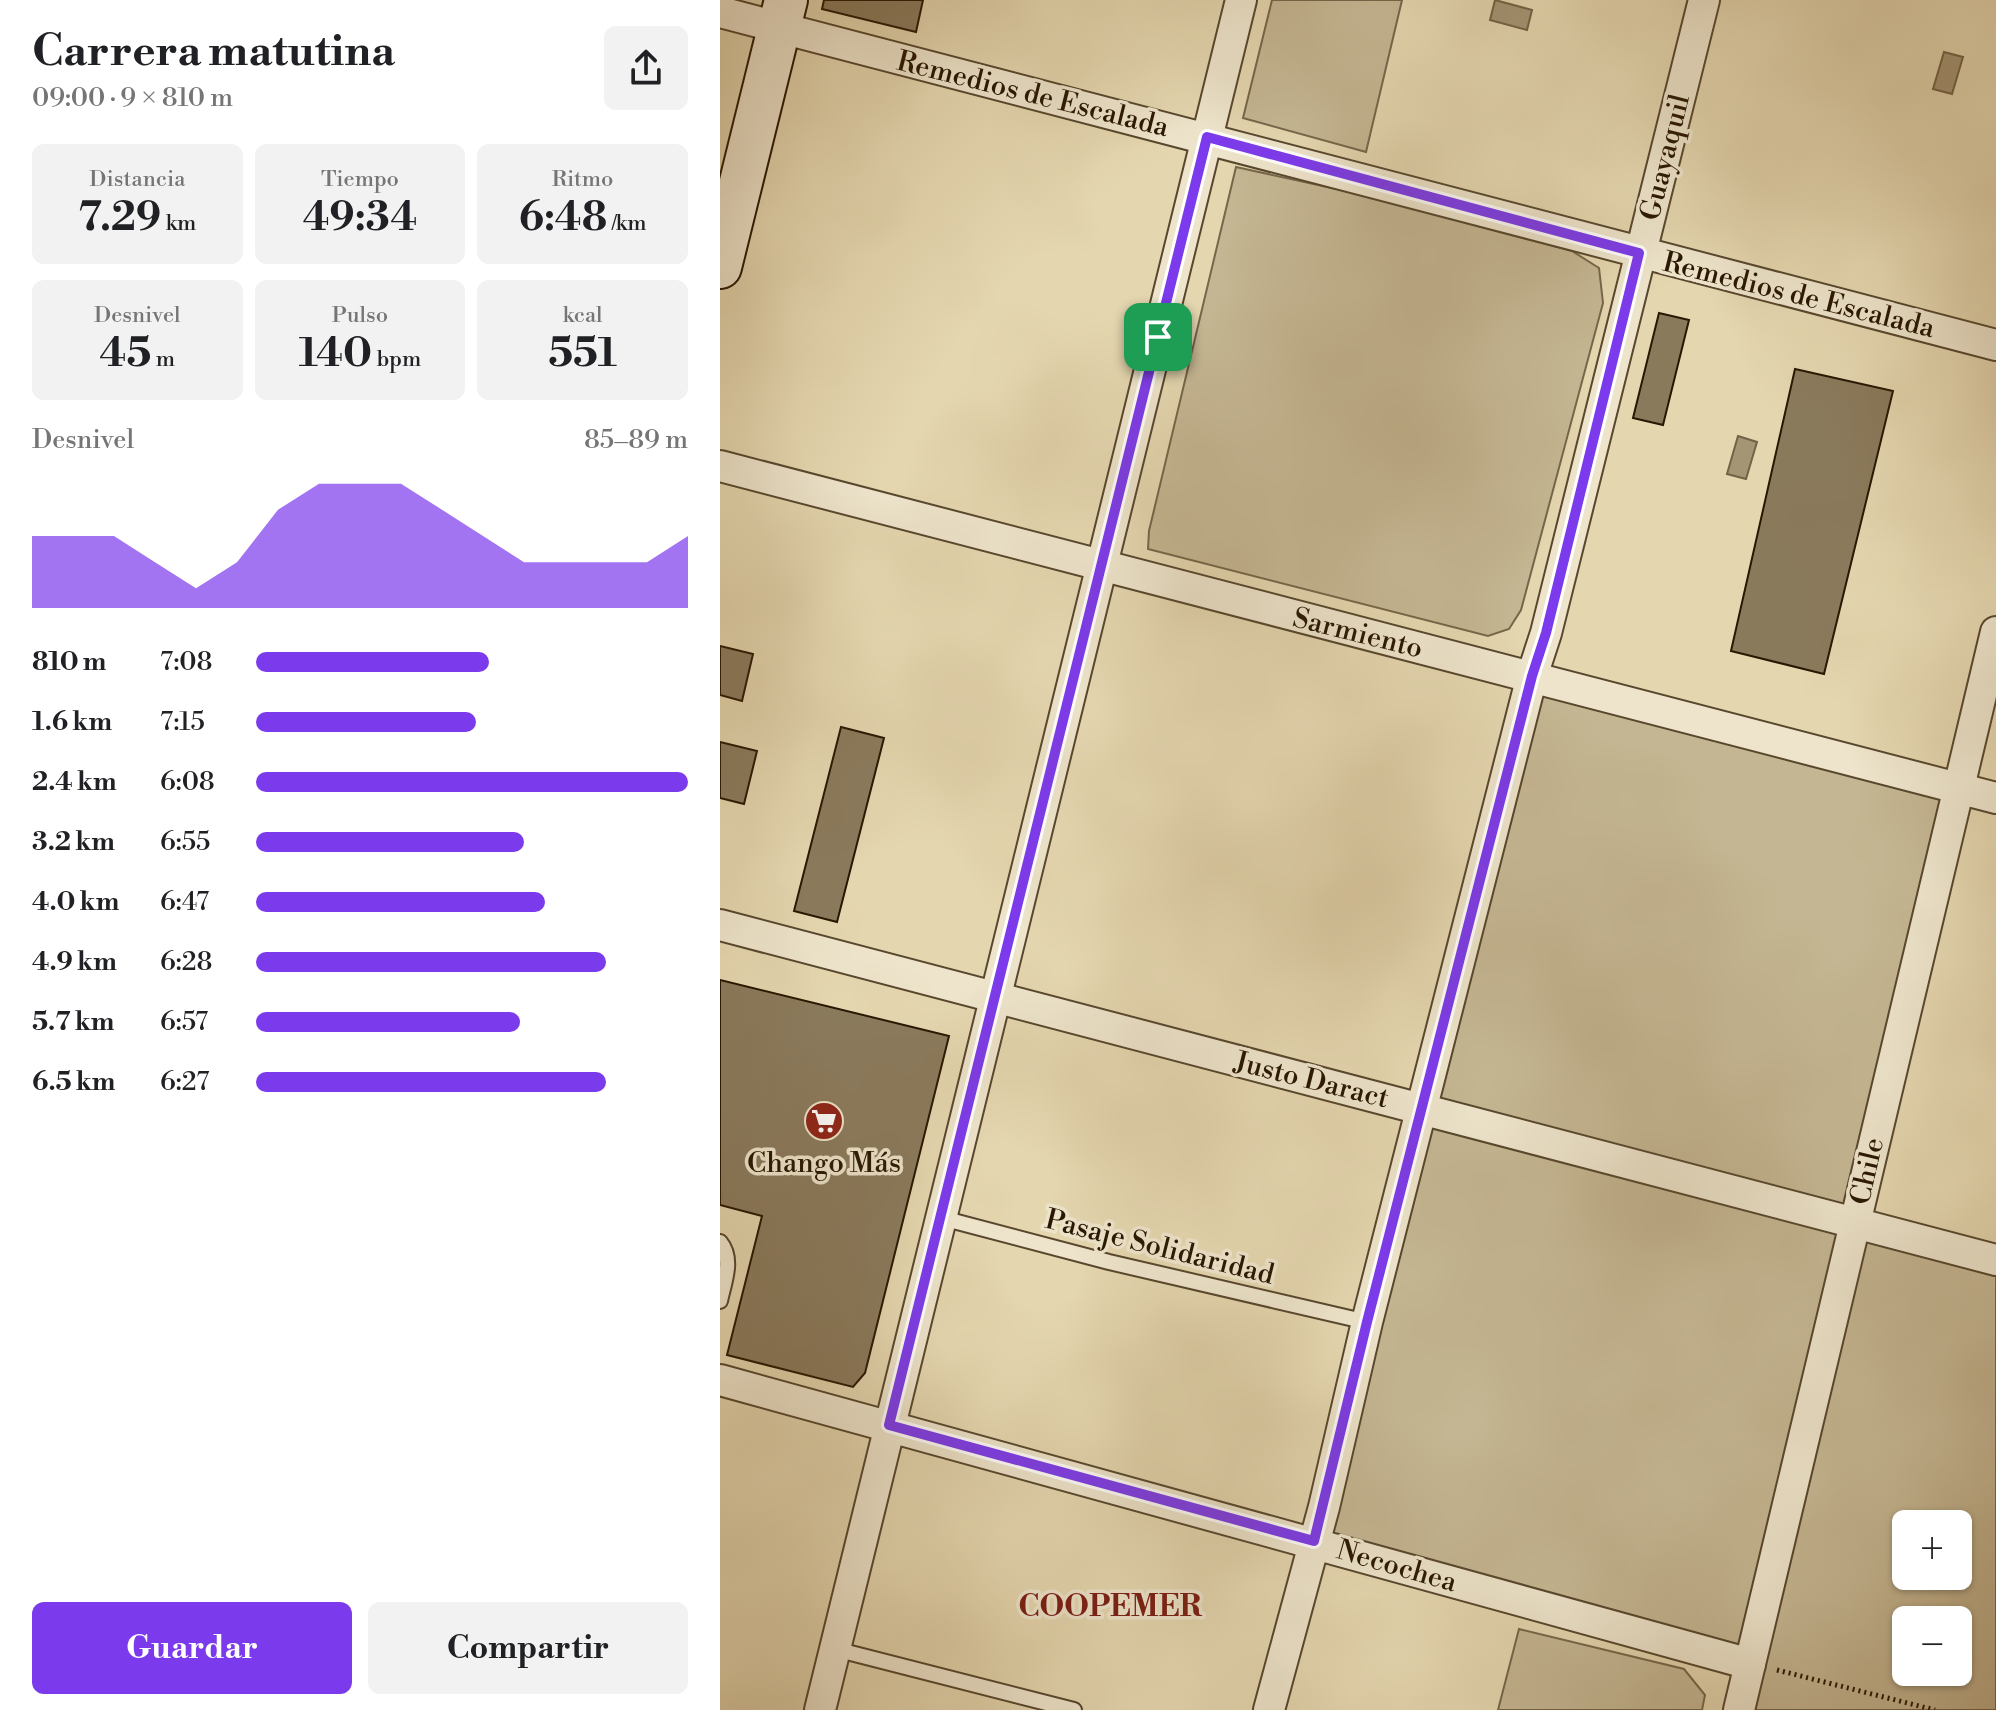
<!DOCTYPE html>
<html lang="es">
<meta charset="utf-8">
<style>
:root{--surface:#fff;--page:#f2f2f2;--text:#202124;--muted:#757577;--accent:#7c3aed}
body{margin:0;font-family:"Libre Bodoni",serif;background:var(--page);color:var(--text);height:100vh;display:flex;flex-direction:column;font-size:30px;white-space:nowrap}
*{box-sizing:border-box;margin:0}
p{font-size:26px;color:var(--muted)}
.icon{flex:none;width:44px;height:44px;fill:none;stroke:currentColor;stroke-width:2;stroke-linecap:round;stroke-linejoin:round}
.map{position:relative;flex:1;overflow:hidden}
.panel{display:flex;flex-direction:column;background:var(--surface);width:720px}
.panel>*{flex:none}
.tools{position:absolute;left:1172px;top:1510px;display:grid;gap:16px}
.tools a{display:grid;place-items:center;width:80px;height:80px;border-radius:12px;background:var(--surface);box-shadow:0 2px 6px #0004;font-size:40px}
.pin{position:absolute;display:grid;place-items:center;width:68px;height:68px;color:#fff;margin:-34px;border-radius:16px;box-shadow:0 4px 12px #0006}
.round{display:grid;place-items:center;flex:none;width:84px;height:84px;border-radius:12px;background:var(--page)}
.overview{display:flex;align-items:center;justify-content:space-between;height:136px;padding:0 32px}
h1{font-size:44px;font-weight:700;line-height:60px}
.stats{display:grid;grid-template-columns:repeat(3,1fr);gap:12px;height:136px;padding:8px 32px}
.stats div{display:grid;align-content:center;border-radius:12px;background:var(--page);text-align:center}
.stats b{font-size:40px;font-weight:700}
.stats small{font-size:22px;font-weight:400}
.stats p{font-size:22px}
.chart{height:224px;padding:16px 32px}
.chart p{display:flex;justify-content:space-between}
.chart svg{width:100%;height:144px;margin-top:8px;fill:var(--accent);opacity:.7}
.primary-button{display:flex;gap:16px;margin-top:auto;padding:16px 32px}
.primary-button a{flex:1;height:92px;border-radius:12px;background:var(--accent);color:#fff;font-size:32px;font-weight:700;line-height:92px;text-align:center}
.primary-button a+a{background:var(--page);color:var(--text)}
ul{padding:0 32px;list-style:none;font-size:26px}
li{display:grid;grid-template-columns:128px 96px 1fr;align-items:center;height:60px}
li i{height:20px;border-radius:10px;background:var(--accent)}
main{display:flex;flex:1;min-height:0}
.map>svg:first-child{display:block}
</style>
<main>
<section class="panel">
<div class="overview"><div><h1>Carrera matutina</h1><p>09:00 · 9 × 810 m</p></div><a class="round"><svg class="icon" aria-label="share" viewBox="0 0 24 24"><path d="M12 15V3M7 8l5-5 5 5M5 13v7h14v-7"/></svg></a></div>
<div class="stats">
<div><p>Distancia</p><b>7.29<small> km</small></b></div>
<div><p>Tiempo</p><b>49:34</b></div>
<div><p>Ritmo</p><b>6:48<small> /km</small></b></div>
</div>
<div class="stats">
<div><p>Desnivel</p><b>45<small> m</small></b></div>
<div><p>Pulso</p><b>140<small> bpm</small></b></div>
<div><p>kcal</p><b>551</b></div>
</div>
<div class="chart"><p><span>Desnivel</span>85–89 m</p>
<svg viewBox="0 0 160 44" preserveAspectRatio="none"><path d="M0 44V22L10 22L20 22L30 30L40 38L50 30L60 14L70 6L80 6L90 6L100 14L110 22L120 30L130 30L140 30L150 30L160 22V44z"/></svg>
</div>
<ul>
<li><b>810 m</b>7:08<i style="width:54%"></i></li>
<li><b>1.6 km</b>7:15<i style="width:51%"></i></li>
<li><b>2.4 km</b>6:08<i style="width:100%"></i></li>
<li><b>3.2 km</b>6:55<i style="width:62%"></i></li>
<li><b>4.0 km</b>6:47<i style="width:67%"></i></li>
<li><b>4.9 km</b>6:28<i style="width:81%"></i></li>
<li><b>5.7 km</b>6:57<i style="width:61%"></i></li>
<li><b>6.5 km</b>6:27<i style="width:81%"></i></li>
</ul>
<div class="primary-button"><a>Guardar</a><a>Compartir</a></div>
</section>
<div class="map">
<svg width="1276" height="1710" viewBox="0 0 1276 1710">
<rect width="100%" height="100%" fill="#e4d6af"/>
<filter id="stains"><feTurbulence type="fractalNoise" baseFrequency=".0025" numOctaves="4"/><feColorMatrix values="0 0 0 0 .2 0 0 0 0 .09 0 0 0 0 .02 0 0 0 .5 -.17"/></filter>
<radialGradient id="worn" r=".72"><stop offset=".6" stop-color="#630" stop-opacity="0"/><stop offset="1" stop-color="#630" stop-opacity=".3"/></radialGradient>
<!-- green -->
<g fill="#c4b692" stroke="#76664a" stroke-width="2" fill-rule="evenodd">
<path d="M552,0H682L646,152L523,118Z"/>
<path d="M516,167L644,195L852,251L879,268L883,303L801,610L789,629L768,636L428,549L429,531Z"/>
<path d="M812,676L1236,788L1134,1223L1276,1260V1710H1020L1031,1664L594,1541ZM1186,1524H1238V1576H1186ZM1186,1620H1238V1672H1186Z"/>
<path d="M799,1629L964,1669L985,1695L982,1710H778Z"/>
</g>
<!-- water -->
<g fill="#a49574" stroke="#736346" stroke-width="2">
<path d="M775,0L812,10L807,30L770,20Z"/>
<path d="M1224,52L1243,57L1232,94L1213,89Z"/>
<path d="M1018,436L1037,442L1026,479L1007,474Z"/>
</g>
<!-- building -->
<g fill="#8a7a5c" stroke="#291702" stroke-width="2">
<path d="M104,0H203L196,32L102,9Z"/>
<path d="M939,313L969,320L943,425L913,418Z"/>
<path d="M1075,369L1173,391L1104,674L1011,651Z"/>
<path d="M0,646L33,654L22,701L0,695Z"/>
<path d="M121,727L164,738L117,922L74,911Z"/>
<path d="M0,742L37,751L24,804L0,798Z"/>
<path d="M0,980L229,1036L145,1373L133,1387L7,1355L42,1216L0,1205Z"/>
</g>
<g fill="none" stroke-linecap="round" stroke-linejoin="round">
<defs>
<g id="lane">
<path d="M222,1218L389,1262L647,1322"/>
<path d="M0,1242C14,1259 4,1282 0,1301"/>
<path d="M115,1649L354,1710"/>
</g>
<g id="street">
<path d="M0,12L1276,345"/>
<path d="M0,466L1276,798"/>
<path d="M0,925L1276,1260"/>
<path d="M0,1380L1030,1664"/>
<path d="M100,1710L521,0"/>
<path d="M549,1710L604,1507L647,1322L812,676L826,633L984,0"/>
<path d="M1019,1710L1276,632"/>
</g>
<path id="secondary" d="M0,267L66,0"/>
</defs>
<!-- lane casing -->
<use href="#lane" stroke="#58472d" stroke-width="18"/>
<!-- street casing -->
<use href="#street" stroke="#58472d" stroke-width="34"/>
<!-- secondary casing -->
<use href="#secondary" stroke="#291702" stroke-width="46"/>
<!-- path -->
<path stroke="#291702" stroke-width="5" stroke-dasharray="2 4" stroke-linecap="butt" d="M1057,1670L1215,1710"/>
<!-- lane -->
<use href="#lane" stroke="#ede4cb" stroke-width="14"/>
<!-- street -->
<use href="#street" stroke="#ede4cb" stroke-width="30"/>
<!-- secondary -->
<use href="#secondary" stroke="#ede4cb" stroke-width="42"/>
</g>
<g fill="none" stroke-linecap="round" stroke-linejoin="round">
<defs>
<path id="route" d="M487,137L919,253L826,633L812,676L647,1322L594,1541L169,1425Z"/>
</defs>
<!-- route casing -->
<use href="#route" stroke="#fff" stroke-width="16"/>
<!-- route -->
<use href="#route" stroke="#7c3aed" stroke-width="10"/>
</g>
<!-- icons -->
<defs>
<symbol id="supermarket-disc" viewBox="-11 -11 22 22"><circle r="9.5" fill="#8f2418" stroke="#ede4cb"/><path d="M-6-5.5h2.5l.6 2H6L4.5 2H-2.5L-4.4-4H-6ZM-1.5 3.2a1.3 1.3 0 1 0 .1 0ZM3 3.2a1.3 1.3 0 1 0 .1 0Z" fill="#fff"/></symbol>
</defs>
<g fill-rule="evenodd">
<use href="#supermarket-disc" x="82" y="1099" width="44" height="44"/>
</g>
<g text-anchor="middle" stroke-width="7" stroke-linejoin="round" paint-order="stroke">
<!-- street labels -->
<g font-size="28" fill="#291702" stroke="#ede4cb">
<text transform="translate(313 93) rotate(14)" y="10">Remedios de Escalada</text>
<text transform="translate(944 157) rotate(-76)" y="10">Guayaquil</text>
<text transform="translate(1079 294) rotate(14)" y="10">Remedios de Escalada</text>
<text transform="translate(638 632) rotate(14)" y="10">Sarmiento</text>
<text transform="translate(592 1079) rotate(14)" y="10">Justo Daract</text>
<text transform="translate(1146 1171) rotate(-77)" y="10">Chile</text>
<text transform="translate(440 1246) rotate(14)" y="10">Pasaje Solidaridad</text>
<text transform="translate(677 1565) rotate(16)" y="10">Necochea</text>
</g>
<!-- poi labels -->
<g font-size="28" fill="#291702" stroke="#ede4cb">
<text x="104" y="1172">Chango Más</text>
</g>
<!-- neighbourhood labels -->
<g font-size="30" font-weight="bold" fill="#7a1f14" stroke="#ede4cb">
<text x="390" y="1616">COOPEMER</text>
</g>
</g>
<rect width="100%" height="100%" filter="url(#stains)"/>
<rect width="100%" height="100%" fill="url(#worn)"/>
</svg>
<div class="tools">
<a>+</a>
<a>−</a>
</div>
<div class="pin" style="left:438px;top:337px;background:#1e9e55"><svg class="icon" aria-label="arrive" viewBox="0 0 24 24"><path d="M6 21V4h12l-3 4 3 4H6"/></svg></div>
</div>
</main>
